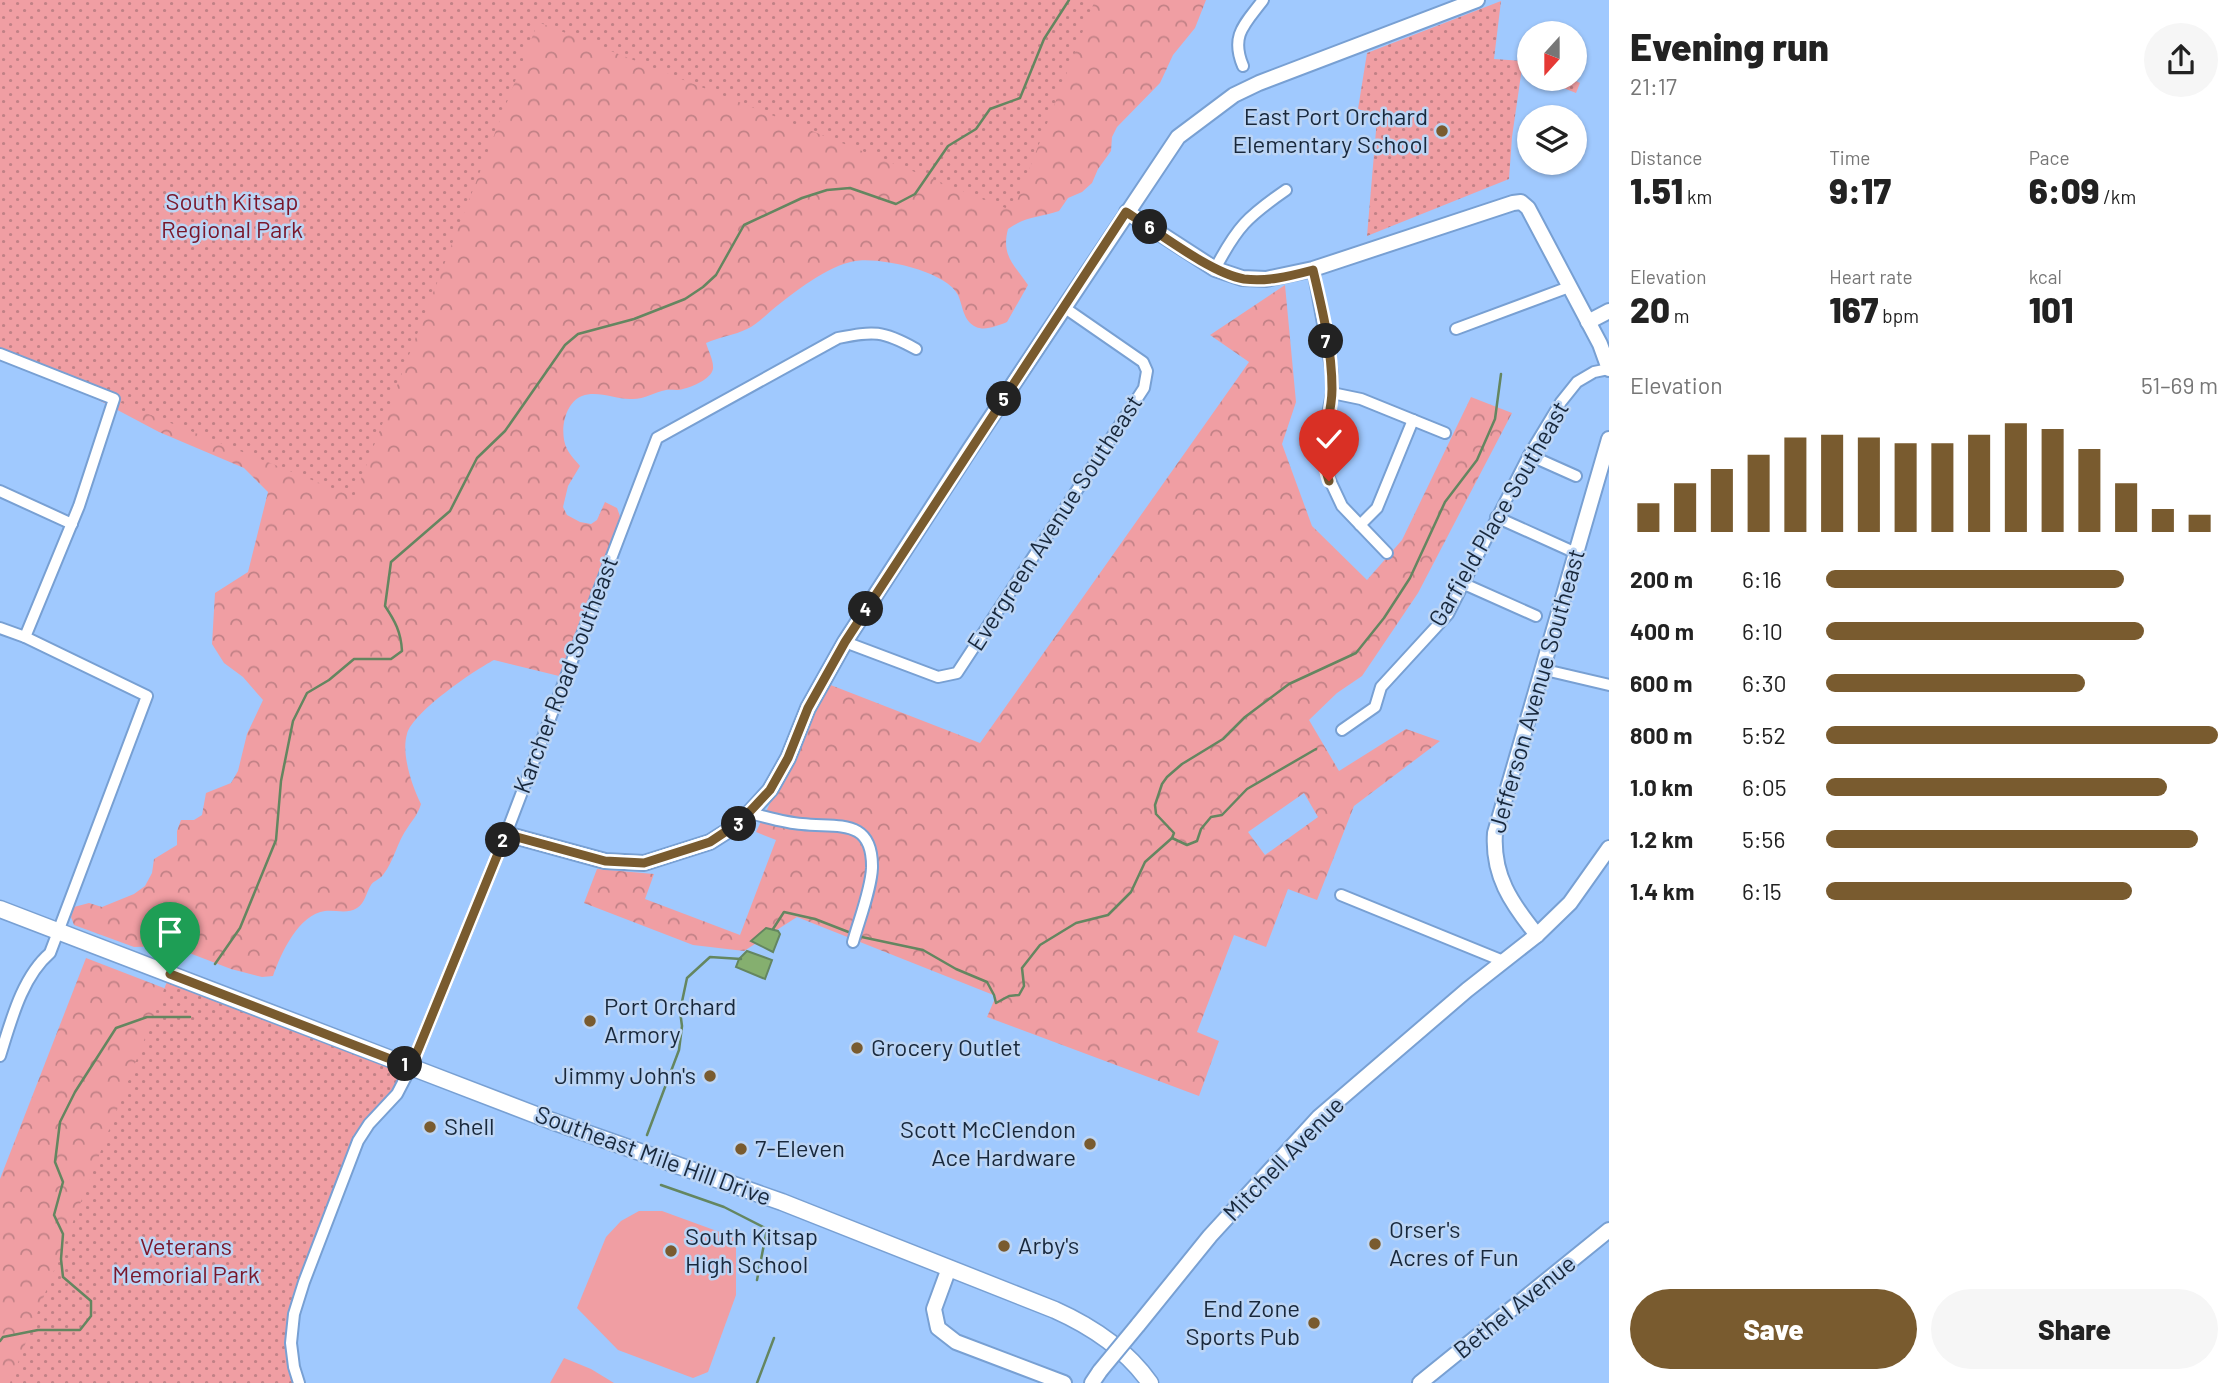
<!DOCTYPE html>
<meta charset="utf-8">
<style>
:root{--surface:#fff;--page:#f6f6f6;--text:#222;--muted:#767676;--accent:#795b2f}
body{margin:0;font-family:Barlow,sans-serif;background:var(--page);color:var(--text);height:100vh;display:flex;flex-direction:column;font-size:26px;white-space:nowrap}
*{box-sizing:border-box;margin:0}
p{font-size:23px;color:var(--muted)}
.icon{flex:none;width:38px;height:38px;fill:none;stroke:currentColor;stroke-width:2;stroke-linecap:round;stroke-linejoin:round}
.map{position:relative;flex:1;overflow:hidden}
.sheet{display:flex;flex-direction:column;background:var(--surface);width:630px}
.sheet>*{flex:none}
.needle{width:46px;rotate:201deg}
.controls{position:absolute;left:1517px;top:21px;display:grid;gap:14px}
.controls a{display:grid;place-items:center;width:70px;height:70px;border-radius:50%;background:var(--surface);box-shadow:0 2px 5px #0004;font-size:35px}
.pin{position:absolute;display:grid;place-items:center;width:60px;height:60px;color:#fff;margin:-72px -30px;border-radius:50% 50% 50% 0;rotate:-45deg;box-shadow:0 0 7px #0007}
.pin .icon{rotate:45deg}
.km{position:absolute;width:35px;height:35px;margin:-18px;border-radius:50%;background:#222;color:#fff;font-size:19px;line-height:35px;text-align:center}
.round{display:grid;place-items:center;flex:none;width:74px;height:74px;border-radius:37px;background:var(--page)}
.headline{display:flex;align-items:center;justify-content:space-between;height:119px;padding:0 21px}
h1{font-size:38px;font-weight:800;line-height:52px}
.figures{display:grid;grid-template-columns:repeat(3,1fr);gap:10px;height:119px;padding:7px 21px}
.figures div{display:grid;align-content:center}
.figures b{font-size:35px;font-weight:800}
.figures small{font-size:19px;font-weight:400}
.figures p{font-size:19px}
.chart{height:196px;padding:14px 21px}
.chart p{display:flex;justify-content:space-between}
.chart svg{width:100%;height:126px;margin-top:7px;stroke:var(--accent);stroke-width:6}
.button{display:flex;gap:14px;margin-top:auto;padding:14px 21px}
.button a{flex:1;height:80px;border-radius:42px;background:var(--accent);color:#fff;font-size:28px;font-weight:800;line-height:80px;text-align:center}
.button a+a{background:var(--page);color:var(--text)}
ul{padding:0 21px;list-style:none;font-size:23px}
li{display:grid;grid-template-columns:112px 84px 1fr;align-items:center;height:52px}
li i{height:18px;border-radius:9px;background:var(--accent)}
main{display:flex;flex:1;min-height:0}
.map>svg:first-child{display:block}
</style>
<main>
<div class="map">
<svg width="1609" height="1383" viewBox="0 0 1609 1383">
<defs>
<pattern id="forest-crowns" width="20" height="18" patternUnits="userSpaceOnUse" patternTransform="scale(1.75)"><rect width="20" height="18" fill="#f09ea3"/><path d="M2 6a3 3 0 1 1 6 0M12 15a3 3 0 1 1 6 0" fill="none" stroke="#c18186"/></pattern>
<pattern id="park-dots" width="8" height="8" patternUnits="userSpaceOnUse" patternTransform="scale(1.75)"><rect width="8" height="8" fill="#f09ea3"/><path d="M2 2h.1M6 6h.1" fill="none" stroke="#c18186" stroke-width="1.8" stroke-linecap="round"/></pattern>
</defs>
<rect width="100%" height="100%" fill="#a0c9fe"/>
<!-- grass -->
<g fill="#f09ea3">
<path d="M639,1211H662L736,1238V1295L708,1372L693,1378L618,1350L577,1308L606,1237L621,1221Z"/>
<path d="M564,1358L591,1369L614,1383H550Z"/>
</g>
<!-- forest -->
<g fill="url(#forest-crowns)" fill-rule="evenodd">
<path d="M4,0H1206L1195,28L1173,55L1160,83L1117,127L1112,137L1111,151L1098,169L1092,183L1082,192L1068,198L1059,211C1040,217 1024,217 1008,229C1001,256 1014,264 1028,285L1007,322C997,326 985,331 976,327C963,321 963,306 958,295C946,271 880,257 855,261C827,266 794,292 772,310C765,316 756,325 747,329C735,335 719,337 706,343C708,350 714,361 713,369C711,379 692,387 683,389C677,391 672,389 666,390C654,392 644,400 630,399C615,399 597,390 582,396C564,403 559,433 567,449C570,455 576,461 580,466L568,486L563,507L567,515L580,522L591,524L597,520L605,502L617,508L621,519L619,530L559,676L494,660C473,671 413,712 407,734C401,754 412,786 421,804C418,814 414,818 408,827C397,842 394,861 383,875C379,880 373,881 371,885C366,893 365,903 357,908C348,914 336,910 325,911C299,914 281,953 273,976L262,977L231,969L171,946L134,947L74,925L71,917L74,907L89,903L102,907L134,894L145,886L152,873L154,859L177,845V831L181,820H194L202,815L206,793L231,783L238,771L247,734L263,700L243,677L224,663L212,644L215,593L248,572L268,492L244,468L159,432L91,396L0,11Z"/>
<path d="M1285,285L1296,402L1282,444L1312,526L1367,580L1402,540L1471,397L1512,413L1418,593L1362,676L1337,693L1309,720L1339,771L1406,729L1440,741L1354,806L1317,900L1288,889L1266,947L1234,935L1197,1032L1219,1041L1199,1096L987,1017L996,996L797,917L744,951L693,945L584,903L597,869L654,874L645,899L740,935L776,840L756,832L828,684L980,743L1249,362L1210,335ZM1304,793L1318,817L1265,855L1248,832Z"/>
<path d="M86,958L265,1027L286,1383H0V1179Z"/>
</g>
<!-- park -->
<g fill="url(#park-dots)">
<path d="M0,0H1095L1013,211L538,22L354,497L0,354Z"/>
<path d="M1501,1L1494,59L1523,61L1512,137L1509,179L1367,236L1377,119L1367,112L1358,109L1367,53Z"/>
<path d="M1575,48L1583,52V62L1576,81L1580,83L1576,93L1561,87L1562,79H1575Z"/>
<path d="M170,974L411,1067L369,1124L292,1329L299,1383H10Z"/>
</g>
<!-- water -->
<g fill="#85af6f" stroke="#648660" stroke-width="2">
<path d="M766,928L778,931L780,934L773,952L751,941Z"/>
<path d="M747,951L772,960L765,979L736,967L739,959Z"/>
</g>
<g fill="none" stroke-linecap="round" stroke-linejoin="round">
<!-- stream -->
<g stroke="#648660" stroke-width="2.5">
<path d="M1172,838L1174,833L1156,814L1155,805L1162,784L1167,777L1182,764L1223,739L1245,717L1289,684L1356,653L1384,618L1410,578L1445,502L1477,460L1495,419L1501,374"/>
<path d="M1172,838L1187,845L1197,841L1201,829L1211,817L1222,815L1247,789L1316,749"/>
<path d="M773,929L784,912L815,919L851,933"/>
<path d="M857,936L923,950L956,969L987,982L994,995L996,1003L1009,996L1019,995L1024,986L1022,968L1040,945L1076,923L1108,915L1131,892L1145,862L1172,838"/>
<path d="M215,964L240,928L276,840L281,781L293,721L307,693L329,680L354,659H391L402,651C401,632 395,621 385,606L391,562L450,511L477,458L505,431L565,345L578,334L634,319L685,299L703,287L716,275L744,225L802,198L827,190L850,188L896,204L915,194L948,146L976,129L990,109L1020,98L1044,39L1069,0"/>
<path d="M647,1135L679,1050L682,1026L680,1011L687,978L710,957L741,959"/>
<path d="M661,1185L724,1207L767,1229L757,1280"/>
<path d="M0,1341L3,1337L38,1330H80L91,1316V1301L63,1277L61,1259L63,1234L54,1215L63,1182L55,1162L60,1122L75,1092L116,1028L147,1017H190"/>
<path d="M757,1383L774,1338"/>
</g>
<defs>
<g id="street">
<path d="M1243,66C1230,35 1245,24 1263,0"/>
<path d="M1215,269C1237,227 1247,217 1286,190"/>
<path d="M1313,269L1332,373V393L1323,440L1326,472L1342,506L1387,553"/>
<path d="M1456,329L1569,287"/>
<path d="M0,354L114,399L79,506L25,637"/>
<path d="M1332,393L1361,399L1445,433"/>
<path d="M1529,455L1576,476"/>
<path d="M0,491L72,524"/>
<path d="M1496,517L1576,553"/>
<path d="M1360,525L1377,508L1413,420"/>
<path d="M1462,583L1536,616"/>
<path d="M0,628L25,637L147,696L50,953C22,977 11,1021 0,1056"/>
<path d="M845,642L938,677L957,673L1144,388L1147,371L1143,362L1065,308"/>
<path d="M1541,669L1609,685"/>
<path d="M1342,730L1375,707L1381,687L1448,614L1529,455L1561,402L1577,382L1594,372L1609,369"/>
<path d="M749,813C767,817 785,823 802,824C837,828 873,817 872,868C871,890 859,920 853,942"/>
<path d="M1341,895L1503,961"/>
<path d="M299,1383L294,1367L291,1343L294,1314L304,1282L358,1141L369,1124L397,1094L411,1067L506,834L657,438L838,338C874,331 882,330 916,349"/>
</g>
<g id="secondary">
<path d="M1127,212L1215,269L1242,278L1266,279L1313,269L1513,203L1521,202L1528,208L1600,344L1609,369"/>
<path d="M1588,322L1609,311"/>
<path d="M506,834L605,861L644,863L710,842L740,823L770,790L788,758L808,708L845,642L970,449L1178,137L1234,95L1259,83L1477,0"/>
<path d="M1537,935C1511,903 1492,875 1495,833L1609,439"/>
<path d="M949,1268L934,1309L938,1328L956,1342L1064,1383"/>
<path d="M1138,1325L1210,1236L1319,1117L1467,990L1537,935L1570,903L1609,848"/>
<path d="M1092,1383L1100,1371"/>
<path d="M1420,1383L1609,1230"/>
</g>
<g id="primary">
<path d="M0,909L396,1061"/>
<path d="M411,1067L549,1120L782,1202L1055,1310C1093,1327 1126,1349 1150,1383"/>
</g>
</defs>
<!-- street casing -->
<use href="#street" stroke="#78a0d3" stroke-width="14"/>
<!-- secondary casing -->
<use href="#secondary" stroke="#78a0d3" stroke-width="18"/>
<!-- primary casing -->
<use href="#primary" stroke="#78a0d3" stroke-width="19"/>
<!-- street -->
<use href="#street" stroke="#fff" stroke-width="10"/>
<!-- secondary -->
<use href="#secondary" stroke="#fff" stroke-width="14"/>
<!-- primary -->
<use href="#primary" stroke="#fff" stroke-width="16"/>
<defs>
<path id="secondary-bridge" d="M1100,1371L1138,1325"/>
</defs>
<!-- secondary-bridge casing -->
<use href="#secondary-bridge" stroke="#78a0d3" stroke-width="18" stroke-linecap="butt"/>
<!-- secondary-bridge -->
<use href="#secondary-bridge" stroke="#fff" stroke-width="14"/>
</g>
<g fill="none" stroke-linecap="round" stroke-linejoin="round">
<defs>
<path id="route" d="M170,974L411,1067L506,834L605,861L644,863L710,842L740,822L770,790L788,758L808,708L845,642L1126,212C1157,231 1210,273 1244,279C1268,282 1290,276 1313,270C1322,308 1332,349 1332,389C1332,424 1315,441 1329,481"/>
</defs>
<!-- route casing -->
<use href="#route" stroke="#fff" stroke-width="14"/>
<!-- route -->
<use href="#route" stroke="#795b2f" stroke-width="9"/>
</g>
<!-- markers -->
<g fill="#795b2f" stroke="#bcd5f5" stroke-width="2.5">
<circle cx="1442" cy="131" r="7"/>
<circle cx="590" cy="1021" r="7"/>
<circle cx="857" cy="1048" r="7"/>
<circle cx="710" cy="1076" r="7"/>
<circle cx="430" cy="1127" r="7"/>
<circle cx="1090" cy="1144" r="7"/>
<circle cx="741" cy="1149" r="7"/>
<circle cx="1375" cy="1244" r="7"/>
<circle cx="1004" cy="1246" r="7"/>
<circle cx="671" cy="1251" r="7"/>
<circle cx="1314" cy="1323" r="7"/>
</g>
<g text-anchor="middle" stroke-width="5" stroke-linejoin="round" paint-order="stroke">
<!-- poi labels -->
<g font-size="24" fill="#18283c" stroke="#bcd5f5" text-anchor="start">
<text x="1428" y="125" text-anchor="end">East Port Orchard<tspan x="1428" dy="28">Elementary School</tspan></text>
<text x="604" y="1015">Port Orchard<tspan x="604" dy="28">Armory</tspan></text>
<text x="871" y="1056">Grocery Outlet</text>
<text x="696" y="1084" text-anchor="end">Jimmy John's</text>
<text x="444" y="1135">Shell</text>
<text x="1076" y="1138" text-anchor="end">Scott McClendon<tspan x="1076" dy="28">Ace Hardware</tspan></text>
<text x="755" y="1157">7-Eleven</text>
<text x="1389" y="1238">Orser's<tspan x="1389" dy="28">Acres of Fun</tspan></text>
<text x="685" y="1245">South Kitsap<tspan x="685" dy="28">High School</tspan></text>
<text x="1018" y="1254">Arby's</text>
<text x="1300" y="1317" text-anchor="end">End Zone<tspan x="1300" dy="28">Sports Pub</tspan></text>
</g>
<!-- park labels -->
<g font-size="24" fill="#79172b" stroke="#bcd5f5">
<text x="232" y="210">South Kitsap<tspan x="232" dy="28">Regional Park</tspan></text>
<text x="186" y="1255">Veterans<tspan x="186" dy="28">Memorial Park</tspan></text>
</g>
<!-- street labels -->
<g font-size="24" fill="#18283c" stroke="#bcd5f5">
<text transform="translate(1499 514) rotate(-60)" y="8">Garfield Place Southeast</text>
<text transform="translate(1055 523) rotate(-57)" y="8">Evergreen Avenue Southeast</text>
<text transform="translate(566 675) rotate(-69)" y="8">Karcher Road Southeast</text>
<text transform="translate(1537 691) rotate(-74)" y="8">Jefferson Avenue Southeast</text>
<text transform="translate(653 1156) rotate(20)" y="8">Southeast Mile Hill Drive</text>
<text transform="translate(1284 1159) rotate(-46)" y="8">Mitchell Avenue</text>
<text transform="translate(1515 1307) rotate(-39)" y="8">Bethel Avenue</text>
</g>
</g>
</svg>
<div class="controls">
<a><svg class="needle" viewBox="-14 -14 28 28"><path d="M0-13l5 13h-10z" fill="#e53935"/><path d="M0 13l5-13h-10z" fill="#767676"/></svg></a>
<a><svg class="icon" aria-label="layers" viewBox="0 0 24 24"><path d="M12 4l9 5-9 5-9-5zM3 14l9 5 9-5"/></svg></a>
</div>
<div class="pin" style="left:170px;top:974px;background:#1e9e55"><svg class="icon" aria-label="arrive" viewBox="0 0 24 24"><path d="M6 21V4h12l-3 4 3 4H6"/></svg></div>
<div class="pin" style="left:1329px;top:481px;background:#d93025"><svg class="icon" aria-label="check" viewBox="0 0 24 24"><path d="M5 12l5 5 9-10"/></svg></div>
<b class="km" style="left:405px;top:1064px">1</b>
<b class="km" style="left:503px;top:840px">2</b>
<b class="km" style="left:739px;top:824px">3</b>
<b class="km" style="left:866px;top:609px">4</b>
<b class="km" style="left:1004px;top:399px">5</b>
<b class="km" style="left:1150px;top:227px">6</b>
<b class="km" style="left:1326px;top:341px">7</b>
</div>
<section class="sheet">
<div class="headline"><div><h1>Evening run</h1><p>21:17</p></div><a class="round"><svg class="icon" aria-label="share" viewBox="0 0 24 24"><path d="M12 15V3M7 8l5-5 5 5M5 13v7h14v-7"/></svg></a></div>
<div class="figures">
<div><p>Distance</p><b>1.51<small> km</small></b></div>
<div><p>Time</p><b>9:17</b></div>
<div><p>Pace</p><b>6:09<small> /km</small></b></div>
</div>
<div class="figures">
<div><p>Elevation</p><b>20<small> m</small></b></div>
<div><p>Heart rate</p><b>167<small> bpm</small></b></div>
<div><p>kcal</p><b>101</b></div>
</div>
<div class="chart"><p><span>Elevation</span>51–69 m</p>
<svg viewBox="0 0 160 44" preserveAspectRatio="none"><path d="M5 44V34M15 44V27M25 44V22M35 44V17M45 44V11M55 44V10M65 44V11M75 44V13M85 44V13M95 44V10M105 44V6M115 44V8M125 44V15M135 44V27M145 44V36M155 44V38"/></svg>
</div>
<ul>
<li><b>200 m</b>6:16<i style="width:76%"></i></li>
<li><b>400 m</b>6:10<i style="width:81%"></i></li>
<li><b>600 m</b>6:30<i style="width:66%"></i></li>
<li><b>800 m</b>5:52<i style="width:100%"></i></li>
<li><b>1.0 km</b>6:05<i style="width:87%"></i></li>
<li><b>1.2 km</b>5:56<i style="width:95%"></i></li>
<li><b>1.4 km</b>6:15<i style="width:78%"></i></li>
</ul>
<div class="button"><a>Save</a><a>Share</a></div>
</section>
</main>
